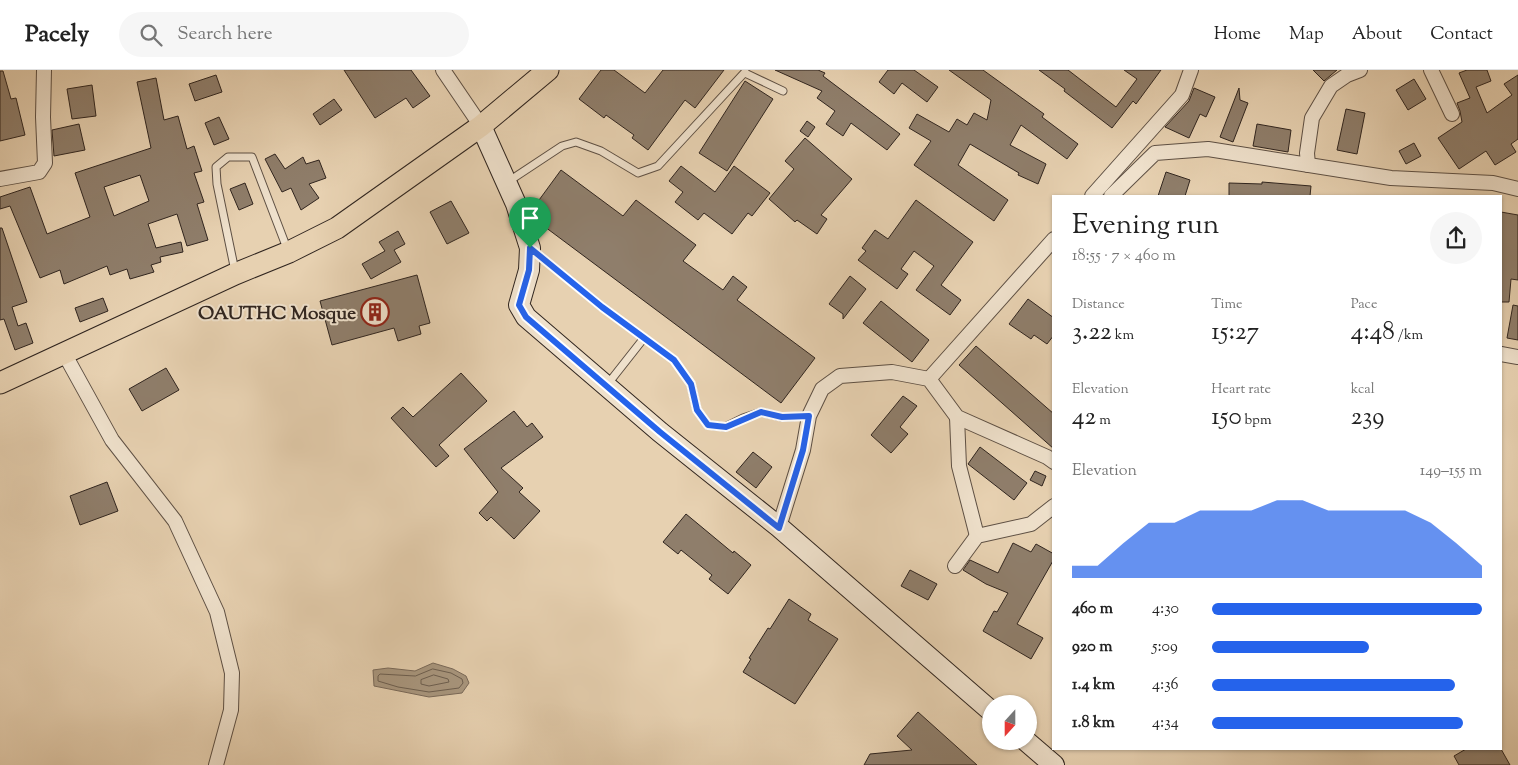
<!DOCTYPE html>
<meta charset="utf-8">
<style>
:root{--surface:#fff;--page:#f6f6f6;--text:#222;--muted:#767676;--line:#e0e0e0;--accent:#2563eb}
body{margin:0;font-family:"Sorts Mill Goudy",serif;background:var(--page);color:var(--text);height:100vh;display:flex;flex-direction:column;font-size:19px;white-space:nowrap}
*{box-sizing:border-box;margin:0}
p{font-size:16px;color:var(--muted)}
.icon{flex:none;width:28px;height:28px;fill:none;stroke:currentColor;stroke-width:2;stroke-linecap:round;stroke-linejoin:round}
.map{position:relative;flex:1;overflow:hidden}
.side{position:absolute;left:1052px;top:125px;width:450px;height:555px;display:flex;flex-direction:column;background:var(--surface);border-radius:0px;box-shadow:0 1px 4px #0004}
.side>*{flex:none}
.needle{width:32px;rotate:201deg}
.buttons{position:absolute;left:982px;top:625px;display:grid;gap:10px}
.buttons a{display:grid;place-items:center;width:55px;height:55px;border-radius:50%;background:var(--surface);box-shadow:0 1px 4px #0004;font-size:25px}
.pin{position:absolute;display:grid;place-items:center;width:42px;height:42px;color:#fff;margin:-51px -21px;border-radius:50% 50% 50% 0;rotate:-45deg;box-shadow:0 0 5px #0007}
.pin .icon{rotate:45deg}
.round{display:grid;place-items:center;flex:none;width:52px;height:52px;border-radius:26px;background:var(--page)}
.summary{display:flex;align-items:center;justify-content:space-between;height:85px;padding:0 20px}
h1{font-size:28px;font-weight:600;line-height:38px}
.stats{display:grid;grid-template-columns:repeat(3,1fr);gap:8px;height:85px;padding:5px 20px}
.stats div{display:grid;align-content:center}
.stats b{font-size:25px;font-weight:600}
.stats small{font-size:14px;font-weight:400}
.stats p{font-size:14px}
.chart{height:140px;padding:10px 20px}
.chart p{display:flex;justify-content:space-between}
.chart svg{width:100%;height:90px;margin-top:5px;fill:var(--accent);opacity:.7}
ul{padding:0 20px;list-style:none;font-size:16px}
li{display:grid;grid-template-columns:80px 60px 1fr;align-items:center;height:38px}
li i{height:12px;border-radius:6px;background:var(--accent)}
header{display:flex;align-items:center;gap:30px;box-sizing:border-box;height:70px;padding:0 25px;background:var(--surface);border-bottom:1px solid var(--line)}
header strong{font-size:24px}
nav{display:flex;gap:28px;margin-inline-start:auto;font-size:18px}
.search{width:350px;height:45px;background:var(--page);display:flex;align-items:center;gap:12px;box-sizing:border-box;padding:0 18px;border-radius:28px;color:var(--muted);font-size:19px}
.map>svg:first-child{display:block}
</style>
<header>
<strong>Pacely</strong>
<div class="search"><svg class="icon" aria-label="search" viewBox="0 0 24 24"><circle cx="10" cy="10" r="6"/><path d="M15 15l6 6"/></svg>Search here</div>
<nav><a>Home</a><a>Map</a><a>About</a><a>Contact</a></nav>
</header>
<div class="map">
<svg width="1518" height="695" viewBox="0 0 1518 695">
<rect width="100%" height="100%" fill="#e7d1b1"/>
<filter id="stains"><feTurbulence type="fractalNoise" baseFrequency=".004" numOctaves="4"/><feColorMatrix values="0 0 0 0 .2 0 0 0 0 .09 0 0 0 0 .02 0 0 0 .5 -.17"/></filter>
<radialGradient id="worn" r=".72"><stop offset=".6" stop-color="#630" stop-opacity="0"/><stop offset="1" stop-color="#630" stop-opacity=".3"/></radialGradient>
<!-- water -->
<path fill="#a9977f" stroke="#796959" d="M433,593L453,599L466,606L469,613L462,623L429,627L374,616L373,600L388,598L415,601Z"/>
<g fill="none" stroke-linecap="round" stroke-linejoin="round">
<!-- shore -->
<g stroke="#6c5e4f" stroke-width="1">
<path d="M433,599L451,603L462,609L463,613L459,618L429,622L398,617L378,611V606L380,604L415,606Z"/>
<path d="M434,605L448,609L449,612L429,616L421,614V610Z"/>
</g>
</g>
<!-- building -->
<g fill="#8f7e6b" stroke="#30251f" fill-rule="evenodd">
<path d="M344,0H411L430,26L413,38L406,28L375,48Z"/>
<path d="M601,0H614L645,23L663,0H724L695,38L685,30L648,80L632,68L634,65L606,45L604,48L579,29Z"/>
<path d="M775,0H818L825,3L823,6L900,64L887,80L851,53L843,66L826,54L835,41L817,28L822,21Z"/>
<path d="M888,0H914L938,17L927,32L902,13L894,24L879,12Z"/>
<path d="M949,0H983L1044,44L1042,47L1078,74L1067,89L1021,55L1010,75L1046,94L1038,114L1018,105L1019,103L970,74L958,95L1008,130L994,151L914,95L931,71L909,58L917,44L949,62L957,49L967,55L974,43L987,50L991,30Z"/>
<path d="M1039,0H1068L1116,37L1137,9L1124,0H1161L1136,34L1133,31L1112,58L1064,21L1065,19Z"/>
<path d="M1313,0H1337L1324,11Z"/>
<path d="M1467,0H1487L1491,11L1476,17L1487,43L1512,25L1504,14L1518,5V69L1511,74L1516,82L1495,95L1486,81L1459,99L1438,68L1462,52L1460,41L1457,33L1470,28L1459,3Z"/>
<path d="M0,1H3L11,29L16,28L25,65L0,71Z"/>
<path d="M216,5L222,22L195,31L189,14Z"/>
<path d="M156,8L164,50L178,46L187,79L194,76L202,101L194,103L204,132L197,134L208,170L187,176L177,144L148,154L156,178L181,172L183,182L160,187L161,192L151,195L154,202L130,209L127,199L110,205L107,196L64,214L60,200L40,208L10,136L0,139V127L30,117L47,164L90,147L75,103L151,78L137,12ZM140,105L149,131L114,146L104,117Z"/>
<path d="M1414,9L1426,29L1408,40L1396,20Z"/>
<path d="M745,11L773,29L727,101L699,83Z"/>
<path d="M92,15L96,46L72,49L67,19Z"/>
<path d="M1194,18L1215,27L1206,47L1200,44L1189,68L1165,57L1189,31Z"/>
<path d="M1239,18L1240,30L1248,33L1233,72L1220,67Z"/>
<path d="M334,29L342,40L320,55L313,44Z"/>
<path d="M1346,39L1365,43L1357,84L1337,80Z"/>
<path d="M219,47L229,69L214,75L205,53Z"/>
<path d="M807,51L815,57L808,67L800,61Z"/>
<path d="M79,54L85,80L54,86L52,60Z"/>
<path d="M1257,54L1291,60L1288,82L1253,76Z"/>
<path d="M805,68L852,109L821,145L827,149L817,164L797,150L795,152L769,129L794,99L785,91Z"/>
<path d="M1414,73L1421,86L1406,94L1399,81Z"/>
<path d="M275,84L285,99L303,87L306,94L319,90L326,108L309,114L319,128L301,140L291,118L282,122L265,89Z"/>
<path d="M681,96L715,122L734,96L770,123L752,146L748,143L732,164L704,143L698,150L675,132L683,122L669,111Z"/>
<path d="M561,100L623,146L636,130L696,175L683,191L723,220L733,206L747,217L737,230L815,288L781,333L533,148L531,141Z"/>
<path d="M1166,102L1190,110L1185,126H1158Z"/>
<path d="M1262,112L1311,116L1310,126H1229V113L1262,114Z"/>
<path d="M245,113L253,134L239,140L230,119Z"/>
<path d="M916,130L973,172L941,215L961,230L950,245L916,220L934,196L914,181L901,199L908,204L897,219L858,190L866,181L862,178L875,160L888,169Z"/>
<path d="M451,131L469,163L447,174L430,142Z"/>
<path d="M1501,142L1518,145V210L1511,209L1509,232H1501Z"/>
<path d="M0,158H2L27,232L12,237L18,256L26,253L33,273L15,280L4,249L0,250Z"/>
<path d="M398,161L405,174L394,180L401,192L371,209L362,194L385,181L379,172Z"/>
<path d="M417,205L430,253L419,256L421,264L398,271L394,258L332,275L320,231Z"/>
<path d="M850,206L866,219L843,249V244L829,234Z"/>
<path d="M103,228L108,241L80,252L75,238Z"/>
<path d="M1028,229L1054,248V265L1047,274L1034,265L1031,269L1009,254Z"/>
<path d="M881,231L929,270L912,292L863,253Z"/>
<path d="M1513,235L1518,236V270L1507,268Z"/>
<path d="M976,276L1054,344V379L959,295Z"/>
<path d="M166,298L179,320L142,341L129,319Z"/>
<path d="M461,303L487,331L439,375L449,386L436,397L391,348L403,337L413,347Z"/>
<path d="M903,326L917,336L900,357L908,364L891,383L871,365Z"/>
<path d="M514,341L527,357L532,353L543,367L501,398L523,418L519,422L540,441L514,469L491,447L487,451L479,443L498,422L464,379Z"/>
<path d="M980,377L1027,413L1014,430L968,394Z"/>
<path d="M753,382L772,397L756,418L736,402Z"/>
<path d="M1035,401L1046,406L1042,416L1030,410Z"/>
<path d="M107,412L118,441L80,455L70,426Z"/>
<path d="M686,444L733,483L734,481L751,495L728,524L709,509L712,505L681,480L678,484L663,472Z"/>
<path d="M1013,473L1031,482L1036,474L1054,484V489L1017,554L1043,568L1031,589L983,561L994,541L997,542L1008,523L986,514L963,500L970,490L998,503Z"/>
<path d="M910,500L937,514L928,530L901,516Z"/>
<path d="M789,529L811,544L808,550L838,569L795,634L743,602L751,589L749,588L768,558L770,559Z"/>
<path d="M918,642L977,695H864L870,684L912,680L897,666Z"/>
<path d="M1466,679H1501L1510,695H1459L1454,686Z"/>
</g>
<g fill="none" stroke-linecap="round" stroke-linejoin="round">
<defs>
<g id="lane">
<path d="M745,3L783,21"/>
<path d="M509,111L562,76L576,72L601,81L638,103L658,96L745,2"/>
<path d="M534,181L602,237L674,290L691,314L697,340L708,355L725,357L743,348L761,342L781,347L809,346"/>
<path d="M235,201L217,114L216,97L228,87H252L288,181"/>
<path d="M607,315L644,268"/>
</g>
<g id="street">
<path d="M443,0L481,56"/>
<path d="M1431,0L1452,44"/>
<path d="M1308,95L1307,83L1312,48L1331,16L1347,5L1360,0"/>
<path d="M0,109L39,102L45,93L43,47L44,0"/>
<path d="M1092,126L1182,25L1191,0"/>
<path d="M1111,126L1155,83L1208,79L1391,108L1493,113L1518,119"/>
<path d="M64,283L112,370L175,451L217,542L232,603L231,640L216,695"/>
<path d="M1501,284L1518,287"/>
<path d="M929,309L1054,169"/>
<path d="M957,347L959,396L977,466"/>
<path d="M779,457L803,380L809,346L822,319L840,306L892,302L929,309L957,347L1047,387L1054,392"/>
<path d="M955,496L977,466L1031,454L1054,436"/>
</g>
<g id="secondary">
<path d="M481,56L516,134L530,178L529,200L519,235L526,247L660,362L779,457L991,641"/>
<path d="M1026,671L1054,695"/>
</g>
<path id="primary" d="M0,313L235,204L289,182L337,158L481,56L548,0"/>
</defs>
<!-- lane casing -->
<use href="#lane" stroke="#5e5044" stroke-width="9"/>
<!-- street casing -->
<use href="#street" stroke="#5e5044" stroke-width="16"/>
<!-- secondary casing -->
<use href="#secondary" stroke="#30251f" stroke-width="22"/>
<!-- primary casing -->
<use href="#primary" stroke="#30251f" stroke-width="23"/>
<!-- lane -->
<use href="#lane" stroke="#efe1cc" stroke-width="7"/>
<!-- street -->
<use href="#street" stroke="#efe1cc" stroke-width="14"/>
<!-- secondary -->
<use href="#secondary" stroke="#efe1cc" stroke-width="20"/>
<!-- primary -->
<use href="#primary" stroke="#e7d1b1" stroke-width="21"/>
</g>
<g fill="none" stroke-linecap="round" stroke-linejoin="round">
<defs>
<path id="route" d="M530,178L602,237L674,290L691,314L697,340L708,355L726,357L761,342L782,347L809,346L803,380L779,458L660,362L526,247L519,235L529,200Z"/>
</defs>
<!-- route casing -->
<use href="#route" stroke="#fff" stroke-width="10"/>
<!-- route -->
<use href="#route" stroke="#2563eb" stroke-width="6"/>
</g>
<!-- icons -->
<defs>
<symbol id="building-ring" viewBox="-11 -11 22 22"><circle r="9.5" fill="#efe1cc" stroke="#8f2418" stroke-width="1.5"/><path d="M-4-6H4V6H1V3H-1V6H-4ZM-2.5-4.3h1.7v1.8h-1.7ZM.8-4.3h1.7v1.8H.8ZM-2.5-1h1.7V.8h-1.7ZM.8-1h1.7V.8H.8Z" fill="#8f2418"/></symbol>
</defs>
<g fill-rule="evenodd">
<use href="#building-ring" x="359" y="226" width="32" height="32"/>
</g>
<g text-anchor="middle" stroke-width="4" stroke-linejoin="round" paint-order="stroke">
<!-- poi labels -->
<g font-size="19" font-weight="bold" fill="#30251f" stroke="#efe1cc" text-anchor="end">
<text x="356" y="249">OAUTHC Mosque</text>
</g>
</g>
<rect width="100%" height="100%" filter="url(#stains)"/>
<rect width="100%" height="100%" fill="url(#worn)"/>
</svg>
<div class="buttons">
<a><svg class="needle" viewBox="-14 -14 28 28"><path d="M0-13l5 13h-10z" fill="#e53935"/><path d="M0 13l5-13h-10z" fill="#767676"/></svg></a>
</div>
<div class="pin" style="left:530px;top:178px;background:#1e9e55"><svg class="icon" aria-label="arrive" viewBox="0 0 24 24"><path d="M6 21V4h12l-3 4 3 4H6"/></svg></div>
<section class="side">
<div class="summary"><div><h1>Evening run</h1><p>18:55 · 7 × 460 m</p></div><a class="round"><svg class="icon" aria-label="share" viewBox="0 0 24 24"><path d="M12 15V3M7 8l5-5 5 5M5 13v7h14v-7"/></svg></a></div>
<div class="stats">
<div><p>Distance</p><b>3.22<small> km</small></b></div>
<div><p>Time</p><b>15:27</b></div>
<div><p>Pace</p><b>4:48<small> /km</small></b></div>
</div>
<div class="stats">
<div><p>Elevation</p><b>42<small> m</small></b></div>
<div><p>Heart rate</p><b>150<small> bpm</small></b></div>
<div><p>kcal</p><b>239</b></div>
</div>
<div class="chart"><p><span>Elevation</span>149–155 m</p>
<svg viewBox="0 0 160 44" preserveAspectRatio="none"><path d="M0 44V38L10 38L20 27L30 17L40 17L50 11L60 11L70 11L80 6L90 6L100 11L110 11L120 11L130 11L140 17L150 27L160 38V44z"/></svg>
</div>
<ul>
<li><b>460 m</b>4:30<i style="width:100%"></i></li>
<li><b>920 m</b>5:09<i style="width:58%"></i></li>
<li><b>1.4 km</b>4:36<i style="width:90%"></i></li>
<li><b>1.8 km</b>4:34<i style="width:93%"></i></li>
</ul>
</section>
</div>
